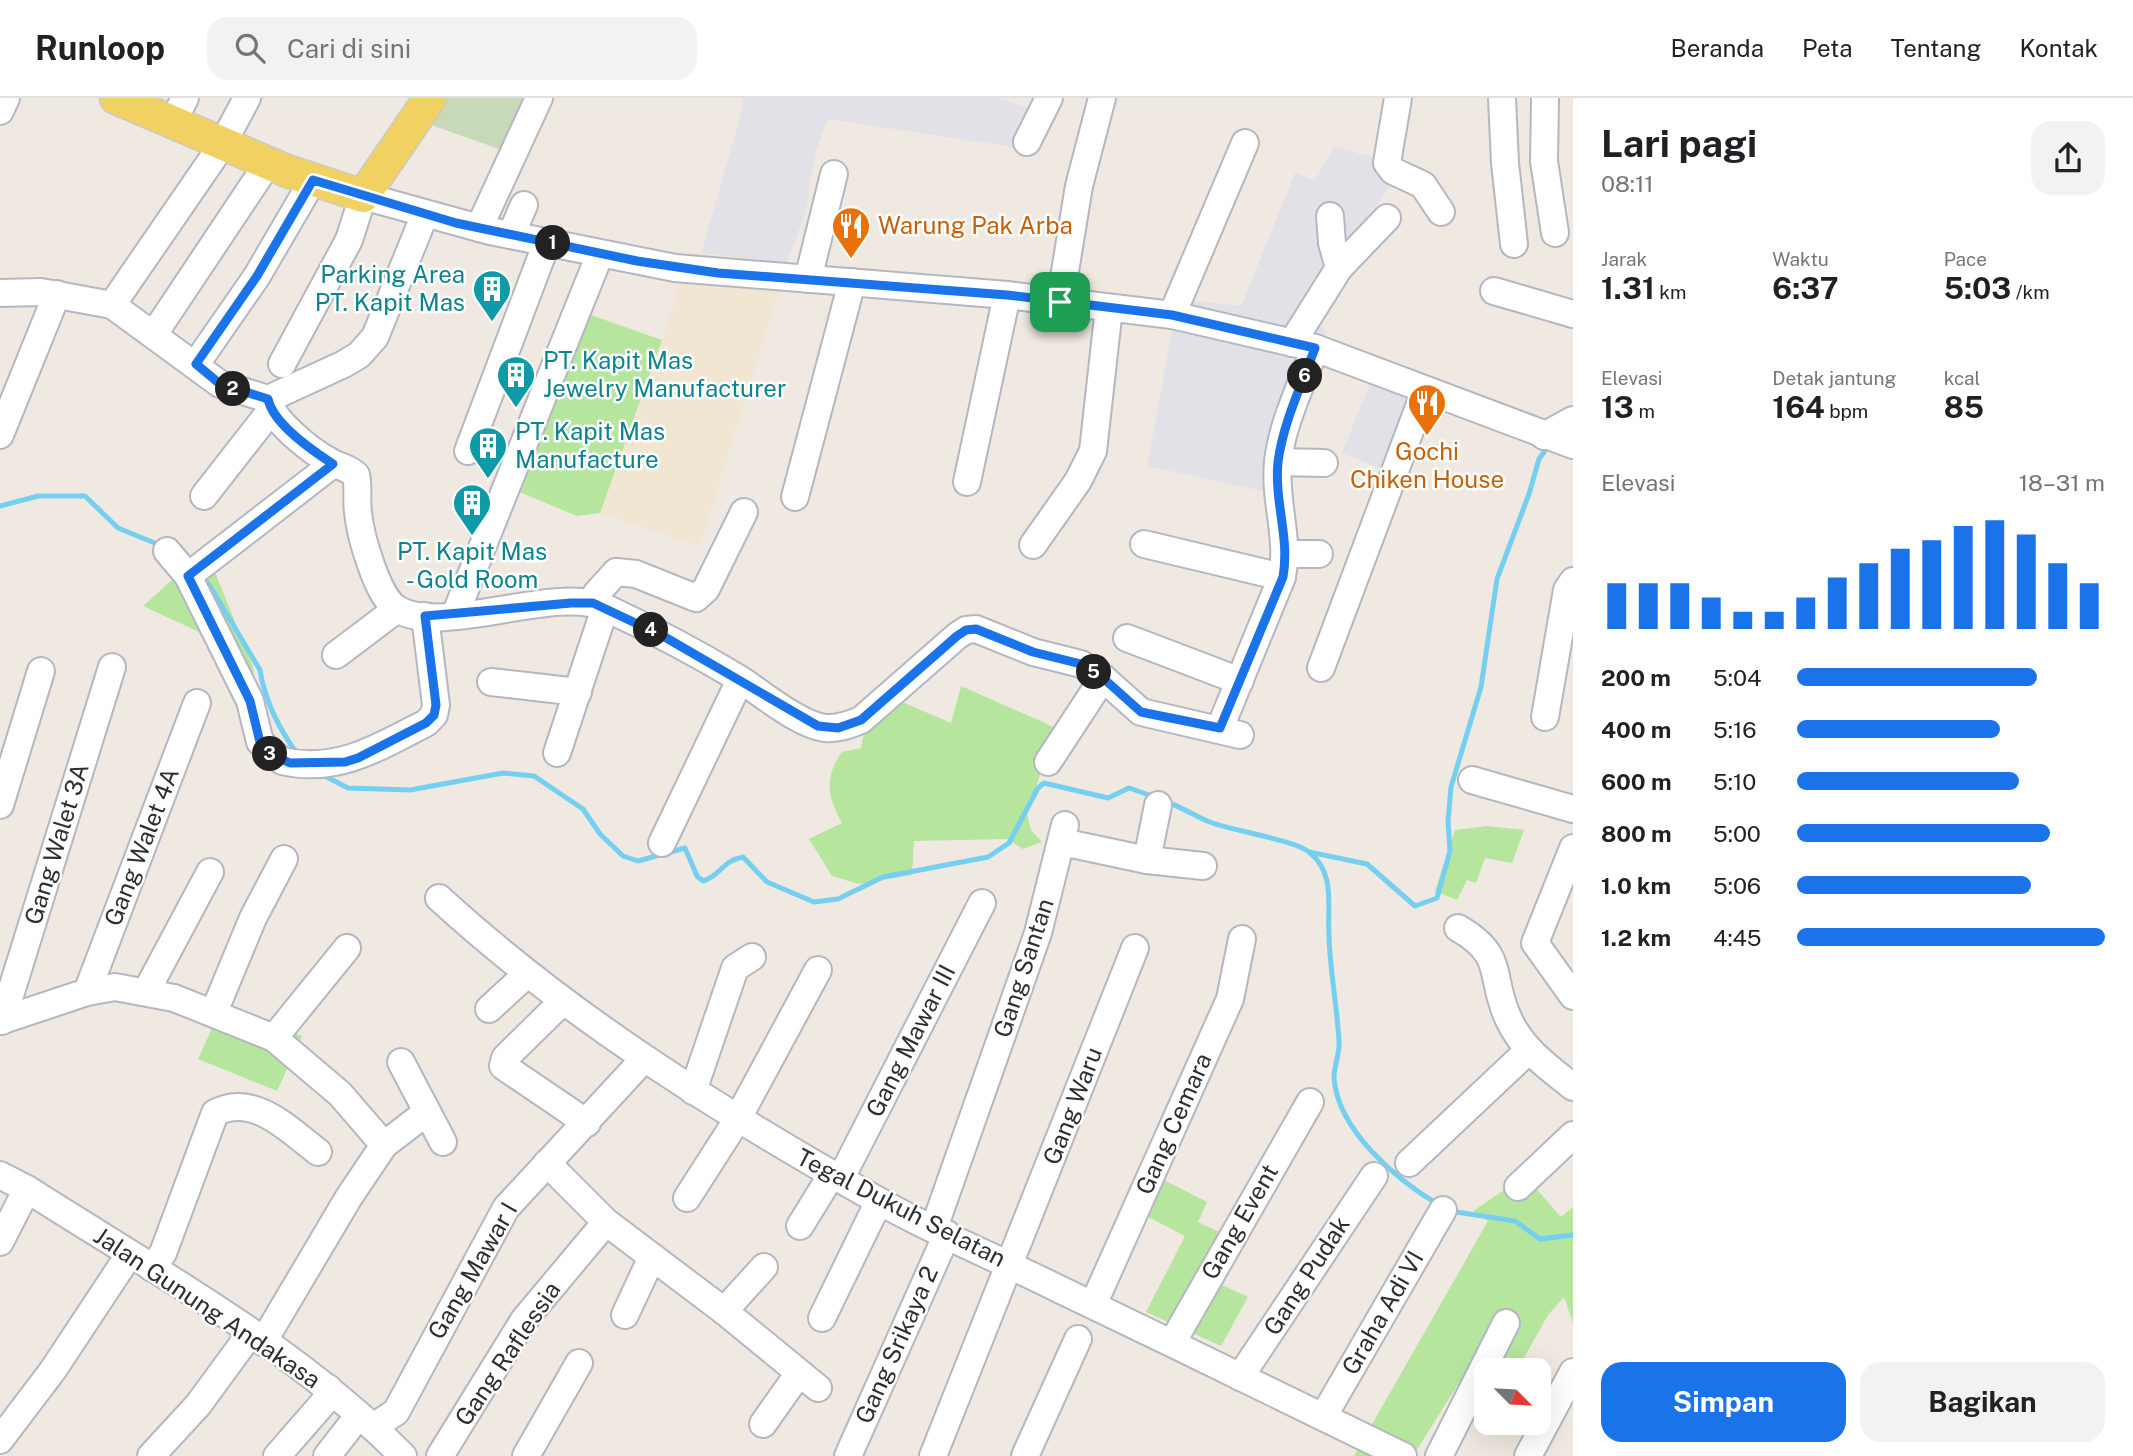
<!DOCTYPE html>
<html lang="id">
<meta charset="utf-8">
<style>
:root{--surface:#fff;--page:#f2f2f2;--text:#202124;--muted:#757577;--line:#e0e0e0;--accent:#1a73e8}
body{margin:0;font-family:"Public Sans",sans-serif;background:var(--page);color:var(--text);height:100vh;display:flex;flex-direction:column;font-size:26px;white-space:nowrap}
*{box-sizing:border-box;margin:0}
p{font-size:23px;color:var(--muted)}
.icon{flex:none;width:38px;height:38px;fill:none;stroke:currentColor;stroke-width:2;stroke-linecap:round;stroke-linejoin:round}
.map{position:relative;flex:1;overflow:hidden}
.panel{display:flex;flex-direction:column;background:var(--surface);width:560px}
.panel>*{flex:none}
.needle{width:46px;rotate:114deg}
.buttons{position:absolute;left:1474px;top:1260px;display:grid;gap:14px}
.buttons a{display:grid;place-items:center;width:77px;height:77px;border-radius:14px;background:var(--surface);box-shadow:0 7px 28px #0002;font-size:35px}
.pin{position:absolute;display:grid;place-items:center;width:60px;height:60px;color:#fff;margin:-30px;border-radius:14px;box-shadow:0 4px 10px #0006}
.km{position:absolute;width:35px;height:35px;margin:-18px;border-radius:50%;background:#222;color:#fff;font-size:19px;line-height:35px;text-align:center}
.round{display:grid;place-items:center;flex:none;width:74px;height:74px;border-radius:21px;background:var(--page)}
.head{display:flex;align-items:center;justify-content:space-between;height:119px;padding:0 28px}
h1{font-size:38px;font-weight:700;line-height:52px}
.stats{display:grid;grid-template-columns:repeat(3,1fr);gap:10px;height:119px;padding:7px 28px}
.stats div{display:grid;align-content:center}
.stats b{font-size:30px;font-weight:700}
.stats small{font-size:19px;font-weight:400}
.stats p{font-size:19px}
.chart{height:196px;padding:14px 28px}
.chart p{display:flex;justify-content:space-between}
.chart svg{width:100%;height:126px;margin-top:7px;stroke:var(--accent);stroke-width:6}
.cta{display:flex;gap:14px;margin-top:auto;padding:14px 28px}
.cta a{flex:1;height:80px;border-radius:21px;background:var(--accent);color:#fff;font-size:28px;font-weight:700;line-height:80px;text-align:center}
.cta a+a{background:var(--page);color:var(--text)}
ul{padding:0 28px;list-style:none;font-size:23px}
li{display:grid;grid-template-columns:112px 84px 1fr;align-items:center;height:52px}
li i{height:18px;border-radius:9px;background:var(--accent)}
header{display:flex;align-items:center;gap:42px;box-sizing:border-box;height:98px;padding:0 35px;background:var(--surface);border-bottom:2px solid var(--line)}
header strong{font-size:33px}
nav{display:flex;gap:38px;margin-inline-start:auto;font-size:24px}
.search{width:490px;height:63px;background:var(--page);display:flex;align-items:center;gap:18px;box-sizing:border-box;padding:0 24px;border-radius:21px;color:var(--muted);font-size:26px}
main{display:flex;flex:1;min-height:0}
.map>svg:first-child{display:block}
</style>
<header>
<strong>Runloop</strong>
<div class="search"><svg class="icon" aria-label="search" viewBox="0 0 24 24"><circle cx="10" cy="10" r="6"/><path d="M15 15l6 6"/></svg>Cari di sini</div>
<nav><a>Beranda</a><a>Peta</a><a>Tentang</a><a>Kontak</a></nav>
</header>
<main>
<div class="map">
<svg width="1573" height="1358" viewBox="0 0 1573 1358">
<rect width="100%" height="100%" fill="#efe9e1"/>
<!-- industrial -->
<g fill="#e3e1e8">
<path d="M743,0H996L1046,15L1026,51L828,21L816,52L805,115L787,165L701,155L741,16Z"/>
<path d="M1334,48L1404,69L1341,157L1304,224L1327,232L1294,334L1290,399L1147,368L1178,201L1241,208L1295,75L1315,83Z"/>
<path d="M1376,270L1428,289L1393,375L1342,355Z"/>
</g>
<!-- education -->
<path fill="#f0e6d1" d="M690,154L787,165L700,448L600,415L653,271Z"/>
<!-- green -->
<g fill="#b6e59e">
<path d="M582,214L662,242L600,415L577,418L517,393Z"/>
<path d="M200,457L214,472L253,568L260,631L199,534L143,508Z"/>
<path d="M961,588L1056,630L1027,716L1031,732L1042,744L1023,751L1007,741L914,743L912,777L859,786L832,778L809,741L842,725C827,698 824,680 842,654L861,650L869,609L886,597L951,625Z"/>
<path d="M1487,728L1524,732L1512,765L1485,760L1476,785L1467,782L1457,802L1435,793L1455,732Z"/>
<path d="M222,908L302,938L277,993L198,961Z"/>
<path d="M1150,1075L1207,1104L1198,1124L1230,1139L1207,1180L1248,1199L1221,1248L1146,1214L1185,1138L1133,1111Z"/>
<path d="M1525,1078L1561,1119L1573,1109V1225L1564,1199L1548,1217L1517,1272H1486L1472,1264L1413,1358H1354L1488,1123L1473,1113Z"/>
</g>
<!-- cemetery -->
<path fill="#c8d9b8" d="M425,0H546L522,59L411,20Z"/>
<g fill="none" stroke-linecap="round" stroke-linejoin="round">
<!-- stream -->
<g stroke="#75cff0" stroke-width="5">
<path d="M0,408L38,398H85L118,430L162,448"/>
<path d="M202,480L210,488L260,572C265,604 279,631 298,657"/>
<path d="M321,676L348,690L410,692L503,675L534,678L583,711L600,736L623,758L638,763L685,750L697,778L703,783C721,778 721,763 743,759L767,784L814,804L838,801L883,779L988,759L1009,745L1038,690L1044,685L1108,700L1129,690L1155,699"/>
<path d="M1164,703C1180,708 1193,717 1207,723C1231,733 1292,741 1309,754C1336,775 1327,808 1329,838C1330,873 1337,908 1339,943C1340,955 1334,968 1334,980C1338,1033 1397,1082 1439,1107"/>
<path d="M1309,754L1367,766L1415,808L1437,800L1450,753L1448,723L1451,689L1481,589L1497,481L1529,396L1539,361L1549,347"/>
<path d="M1450,1113L1515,1123L1540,1141L1573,1137"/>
</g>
<defs>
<g id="minor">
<path d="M1398,0L1387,65L1393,73L1423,87L1441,114"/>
<path d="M1502,0L1505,65L1514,146"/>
<path d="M1545,0L1544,63L1555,135"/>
<path d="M0,13L6,0"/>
<path d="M172,25L185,0"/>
<path d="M1027,44L1049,0"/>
<path d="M1330,118L1332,145L1339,170"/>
<path d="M479,130L539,0"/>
<path d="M511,137L524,107"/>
<path d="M808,181L834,76"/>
<path d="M1494,193L1573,216"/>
<path d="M0,195L41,194L112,207L220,286L268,301L344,266L359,257L375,239L425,116"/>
<path d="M1060,204L1079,88L1102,0"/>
<path d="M112,207L222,47L247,0"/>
<path d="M1172,217L1245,45"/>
<path d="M154,236L268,65"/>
<path d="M1292,245L1339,170L1387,120"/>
<path d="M196,266L257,178L313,82"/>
<path d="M282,266L349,142L363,98L490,133L675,170L1007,197L1172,217L1315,250L1573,347"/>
<path d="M268,301C272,323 312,354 331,364C340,369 349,370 356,377C359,389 356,402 358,414C360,436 377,499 397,511C444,539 555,486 606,510C651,531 695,554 738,580C760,594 799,627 825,630C838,631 849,627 861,622L957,538L966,532L976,531L1033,554L1081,566L1103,580L1141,614L1240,637"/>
<path d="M0,337L57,196"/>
<path d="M1544,338L1573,322"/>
<path d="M468,353L547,144"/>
<path d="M1278,364L1324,365"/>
<path d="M967,384L1007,197"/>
<path d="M204,398L272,311"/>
<path d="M795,399L852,184"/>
<path d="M1144,446L1282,479"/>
<path d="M1033,447L1078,383L1093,353L1109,210"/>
<path d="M167,453L188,478L250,603L260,644L282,663C337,676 379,649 426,625L434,617L436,607L425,518"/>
<path d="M1287,456H1319"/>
<path d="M188,478L333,366"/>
<path d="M593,505L596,496L616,474L636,476L696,500L706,491L744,414"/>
<path d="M455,517L600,156"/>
<path d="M1127,540L1240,583"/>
<path d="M336,557L397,511"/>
<path d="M1321,570L1425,293"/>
<path d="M491,584L578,594"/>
<path d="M1545,619L1567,492L1573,483"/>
<path d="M1220,630L1282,479C1290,440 1274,403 1278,364C1282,325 1302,286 1315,250"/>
<path d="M557,655L605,510"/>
<path d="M1048,664L1103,580"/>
<path d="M1472,682L1573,711"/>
<path d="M0,707L41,573"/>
<path d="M1062,744L1147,762L1203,768"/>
<path d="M662,745L740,582"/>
<path d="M1573,750L1535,845L1573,898"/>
<path d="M1147,762L1158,707"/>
<path d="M439,800C571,921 722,1014 877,1102C935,1135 999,1161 1059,1191C1174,1246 1288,1302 1403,1358"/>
<path d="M1458,830C1507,858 1488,878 1509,922C1523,952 1548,969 1573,989"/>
<path d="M147,892L210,774"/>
<path d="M87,894L197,605"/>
<path d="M562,904L505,960L503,968L587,1025"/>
<path d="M489,911L527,876"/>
<path d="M214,914L253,820L284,761"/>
<path d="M0,923L87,894L115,889L174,900L274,940L340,996L384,1047"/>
<path d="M2,923L112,569"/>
<path d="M274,940L347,850"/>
<path d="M401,964L443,1044"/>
<path d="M693,993L735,870L752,859"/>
<path d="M547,1065L606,1124L724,1213L818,1290"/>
<path d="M1409,1065L1528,953"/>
<path d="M0,1077L27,1091C155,1173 295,1249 403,1358"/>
<path d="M841,1080L982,805"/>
<path d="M1518,1089L1573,1037"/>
<path d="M687,1100L737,1022L818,872"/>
<path d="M800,1128L832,1076"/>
<path d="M934,1130L1038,835L1065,727"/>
<path d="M0,1144L27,1091"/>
<path d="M152,1170L163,1155L215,1015C254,994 290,1033 318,1054"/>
<path d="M1093,1207L1230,901L1242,841"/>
<path d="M724,1213L764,1169"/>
<path d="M625,1217L652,1159"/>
<path d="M822,1220L879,1103"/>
<path d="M263,1244L349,1099L384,1047L427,1014"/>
<path d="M1172,1245L1310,1004"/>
<path d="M1240,1279L1374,1078"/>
<path d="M1323,1319L1443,1112"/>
<path d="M763,1326L799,1275"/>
<path d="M373,1329L396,1314L506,1110L643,962"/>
<path d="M0,1342L53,1272L129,1157"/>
<path d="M151,1358L198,1307L250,1236"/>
<path d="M277,1358L325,1303L328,1290"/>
<path d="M327,1358L359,1317"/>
<path d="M440,1358L524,1222L606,1124"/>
<path d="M526,1358L579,1265"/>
<path d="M848,1358L947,1136"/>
<path d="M933,1358L1135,850"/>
<path d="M1025,1358L1078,1241"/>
<path d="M1439,1358L1506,1225"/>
<path d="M1528,1358L1573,1274"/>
</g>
<path id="major" d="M116,0L287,73L363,98L430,0"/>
</defs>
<!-- minor casing -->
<use href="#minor" stroke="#b4b7c1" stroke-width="30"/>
<!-- major casing -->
<use href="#major" stroke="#c9c9c9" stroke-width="35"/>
<!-- minor -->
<use href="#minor" stroke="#fff" stroke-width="26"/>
<!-- major -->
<use href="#major" stroke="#f2d163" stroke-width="32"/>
</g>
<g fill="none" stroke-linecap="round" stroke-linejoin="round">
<defs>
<path id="route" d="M313,82L456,125L637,163L718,175L1007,197L1172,217L1315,250C1302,286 1283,325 1278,364C1274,403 1290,440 1283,479L1220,630L1141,614L1103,580L1081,566L1033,554L976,531L966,532L957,538L861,622L838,630L818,628L663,538L593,505H571L425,518L436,607L434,617L426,625L358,660L345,664L290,665L270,656L260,644L250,603L188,478L333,366C313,353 273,326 268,301L220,286L196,266L257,178Z"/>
</defs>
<!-- route casing -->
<use href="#route" stroke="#fff" stroke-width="14"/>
<!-- route -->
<use href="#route" stroke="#1a73e8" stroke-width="9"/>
</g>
<!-- icons -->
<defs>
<symbol id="restaurant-pin" viewBox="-11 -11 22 30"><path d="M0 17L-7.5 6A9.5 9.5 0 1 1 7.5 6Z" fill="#e8710a" stroke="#fff"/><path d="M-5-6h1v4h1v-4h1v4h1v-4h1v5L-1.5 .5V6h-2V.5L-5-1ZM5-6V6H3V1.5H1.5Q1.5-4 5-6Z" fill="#fff"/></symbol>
<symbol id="building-pin" viewBox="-11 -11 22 30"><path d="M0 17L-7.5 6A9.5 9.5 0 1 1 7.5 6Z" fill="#0f9aa8" stroke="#fff"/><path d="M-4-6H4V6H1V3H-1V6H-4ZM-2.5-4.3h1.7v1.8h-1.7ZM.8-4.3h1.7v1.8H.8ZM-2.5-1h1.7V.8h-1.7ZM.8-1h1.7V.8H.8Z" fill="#fff"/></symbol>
</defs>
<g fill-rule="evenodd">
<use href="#restaurant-pin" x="829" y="106" width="44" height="60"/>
<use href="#building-pin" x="470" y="169" width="44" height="60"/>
<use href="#building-pin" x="494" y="255" width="44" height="60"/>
<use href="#restaurant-pin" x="1405" y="283" width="44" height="60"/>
<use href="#building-pin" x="466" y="326" width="44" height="60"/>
<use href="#building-pin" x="450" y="383" width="44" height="60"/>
</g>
<g text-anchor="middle" stroke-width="5" stroke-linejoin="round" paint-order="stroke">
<!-- food labels -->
<g font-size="24" fill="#c56008" stroke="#fff" text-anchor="start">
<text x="878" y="136">Warung Pak Arba</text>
<text x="1427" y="362" text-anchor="middle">Gochi<tspan x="1427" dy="28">Chiken House</tspan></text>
</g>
<!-- culture labels -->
<g font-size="24" fill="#0d838f" stroke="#fff" text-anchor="start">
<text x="465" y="185" text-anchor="end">Parking Area<tspan x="465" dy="28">PT. Kapit Mas</tspan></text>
<text x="543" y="271">PT. Kapit Mas<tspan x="543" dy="28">Jewelry Manufacturer</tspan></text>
<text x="515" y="342">PT. Kapit Mas<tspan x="515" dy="28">Manufacture</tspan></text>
<text x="472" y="462" text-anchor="middle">PT. Kapit Mas<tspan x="472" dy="28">- Gold Room</tspan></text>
</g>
<!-- street labels -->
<g font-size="24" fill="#2e2e2e" stroke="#fff">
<text transform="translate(57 746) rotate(-73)" y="8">Gang Walet 3A</text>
<text transform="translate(142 749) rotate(-69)" y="8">Gang Walet 4A</text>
<text transform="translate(1024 870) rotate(-72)" y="8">Gang Santan</text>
<text transform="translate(911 943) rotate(-63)" y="8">Gang Mawar III</text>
<text transform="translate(1073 1008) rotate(-69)" y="8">Gang Waru</text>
<text transform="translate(1174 1026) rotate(-66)" y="8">Gang Cemara</text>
<text transform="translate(901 1110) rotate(27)" y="8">Tegal Dukuh Selatan</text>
<text transform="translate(1240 1124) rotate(-60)" y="8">Gang Event</text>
<text transform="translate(473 1173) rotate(-60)" y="8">Gang Mawar I</text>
<text transform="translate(1307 1178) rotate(-57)" y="8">Gang Pudak</text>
<text transform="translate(207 1210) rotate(34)" y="8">Jalan Gunung Andakasa</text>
<text transform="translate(1383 1215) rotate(-60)" y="8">Graha Adi VI</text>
<text transform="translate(897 1247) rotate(-66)" y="8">Gang Srikaya 2</text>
<text transform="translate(508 1256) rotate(-56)" y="8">Gang Raflessia</text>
</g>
</g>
</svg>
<div class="buttons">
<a><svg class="needle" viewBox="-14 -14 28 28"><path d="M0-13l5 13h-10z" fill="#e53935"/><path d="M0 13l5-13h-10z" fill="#757577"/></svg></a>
</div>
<div class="pin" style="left:1060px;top:204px;background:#1e9e55"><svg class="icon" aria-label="arrive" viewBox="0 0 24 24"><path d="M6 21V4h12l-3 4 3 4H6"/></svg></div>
<b class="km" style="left:553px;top:145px">1</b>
<b class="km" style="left:233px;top:291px">2</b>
<b class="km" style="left:270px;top:656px">3</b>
<b class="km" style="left:651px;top:532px">4</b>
<b class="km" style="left:1094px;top:574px">5</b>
<b class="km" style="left:1305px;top:278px">6</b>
</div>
<section class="panel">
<div class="head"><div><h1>Lari pagi</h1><p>08:11</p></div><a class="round"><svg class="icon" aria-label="share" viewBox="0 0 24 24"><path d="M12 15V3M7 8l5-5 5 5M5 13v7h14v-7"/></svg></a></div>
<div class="stats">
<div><p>Jarak</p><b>1.31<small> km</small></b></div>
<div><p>Waktu</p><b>6:37</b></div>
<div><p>Pace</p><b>5:03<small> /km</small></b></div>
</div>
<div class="stats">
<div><p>Elevasi</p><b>13<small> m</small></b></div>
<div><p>Detak jantung</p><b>164<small> bpm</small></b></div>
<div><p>kcal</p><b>85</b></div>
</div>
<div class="chart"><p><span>Elevasi</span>18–31 m</p>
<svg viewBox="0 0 160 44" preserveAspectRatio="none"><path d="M5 44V28M15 44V28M25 44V28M35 44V33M45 44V38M55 44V38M65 44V33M75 44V26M85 44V21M95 44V16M105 44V13M115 44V8M125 44V6M135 44V11M145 44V21M155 44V28"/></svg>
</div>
<ul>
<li><b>200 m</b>5:04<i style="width:78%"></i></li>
<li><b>400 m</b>5:16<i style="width:66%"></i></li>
<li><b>600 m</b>5:10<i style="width:72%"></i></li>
<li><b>800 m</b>5:00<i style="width:82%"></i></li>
<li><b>1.0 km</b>5:06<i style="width:76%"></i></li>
<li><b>1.2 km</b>4:45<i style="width:100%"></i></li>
</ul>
<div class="cta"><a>Simpan</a><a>Bagikan</a></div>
</section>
</main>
